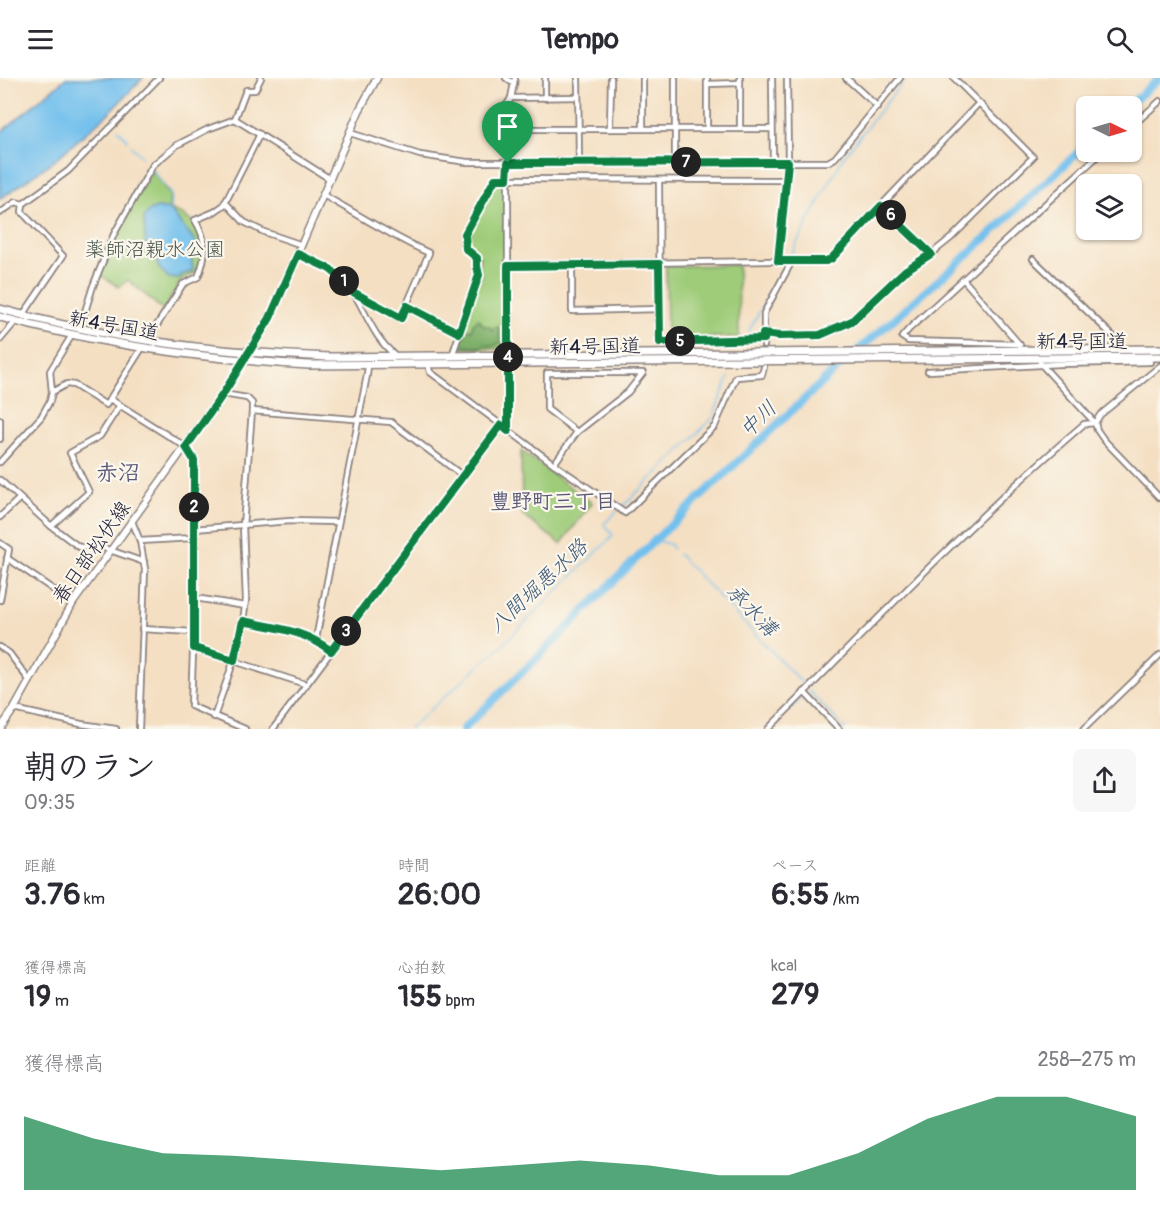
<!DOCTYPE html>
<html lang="ja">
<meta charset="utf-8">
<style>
:root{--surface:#fff;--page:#f7f7f7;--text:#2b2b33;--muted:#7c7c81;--accent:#0b8043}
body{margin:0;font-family:Pangolin,"Klee One",sans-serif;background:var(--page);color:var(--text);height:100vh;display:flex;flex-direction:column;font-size:22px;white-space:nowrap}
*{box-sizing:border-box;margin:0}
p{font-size:20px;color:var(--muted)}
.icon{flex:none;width:33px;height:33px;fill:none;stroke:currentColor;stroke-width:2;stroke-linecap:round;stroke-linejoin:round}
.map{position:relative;height:651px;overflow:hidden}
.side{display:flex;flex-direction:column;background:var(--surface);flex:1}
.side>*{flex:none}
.needle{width:39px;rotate:95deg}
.buttons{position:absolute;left:1076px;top:18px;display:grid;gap:12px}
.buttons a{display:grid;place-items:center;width:66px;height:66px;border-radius:9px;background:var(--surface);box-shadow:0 2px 4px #0004;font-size:30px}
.pin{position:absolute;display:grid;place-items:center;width:51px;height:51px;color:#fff;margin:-62px -26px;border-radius:50% 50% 50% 0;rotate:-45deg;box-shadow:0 0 6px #0007}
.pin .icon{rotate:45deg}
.km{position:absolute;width:30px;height:30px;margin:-15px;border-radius:50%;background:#222;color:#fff;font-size:16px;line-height:30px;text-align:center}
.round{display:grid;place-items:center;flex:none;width:63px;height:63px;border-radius:9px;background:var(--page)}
.summary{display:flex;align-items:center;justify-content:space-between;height:102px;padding:0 24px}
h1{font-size:33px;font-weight:700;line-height:45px}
.stats{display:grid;grid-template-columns:repeat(3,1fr);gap:9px;height:102px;padding:6px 24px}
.stats div{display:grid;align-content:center}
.stats b{font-size:30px;font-weight:700}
.stats small{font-size:16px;font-weight:400}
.stats p{font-size:16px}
.chart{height:168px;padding:12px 24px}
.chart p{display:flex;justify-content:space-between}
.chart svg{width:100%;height:108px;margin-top:6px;fill:var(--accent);opacity:.7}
header{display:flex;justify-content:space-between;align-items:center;height:78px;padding:0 24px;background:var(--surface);font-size:27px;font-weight:700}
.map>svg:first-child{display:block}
</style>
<header><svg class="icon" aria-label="menu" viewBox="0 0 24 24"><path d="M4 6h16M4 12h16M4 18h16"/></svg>Tempo<svg class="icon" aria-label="search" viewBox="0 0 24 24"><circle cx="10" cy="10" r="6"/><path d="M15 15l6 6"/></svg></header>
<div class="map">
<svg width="1160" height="651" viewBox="0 0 1160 651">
<rect width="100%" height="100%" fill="#fbf7ec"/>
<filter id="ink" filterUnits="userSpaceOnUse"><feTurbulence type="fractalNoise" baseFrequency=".0167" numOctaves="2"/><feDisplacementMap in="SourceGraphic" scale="12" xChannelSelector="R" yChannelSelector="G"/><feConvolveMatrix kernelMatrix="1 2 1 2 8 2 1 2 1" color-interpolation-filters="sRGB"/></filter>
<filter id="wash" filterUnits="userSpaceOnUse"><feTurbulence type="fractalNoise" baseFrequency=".008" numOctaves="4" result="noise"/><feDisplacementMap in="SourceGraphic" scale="24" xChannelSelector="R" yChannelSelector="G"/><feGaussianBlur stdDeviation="1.35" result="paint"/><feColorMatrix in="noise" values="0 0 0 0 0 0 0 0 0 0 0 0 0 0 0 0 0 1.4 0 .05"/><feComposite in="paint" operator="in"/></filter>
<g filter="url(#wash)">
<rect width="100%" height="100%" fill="#f4dfc2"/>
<!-- green -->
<g fill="#9fcc79" stroke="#60775a" stroke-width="1.5">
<path d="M152,92L170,117L169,130C176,134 185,138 191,143C205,155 203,178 198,194L183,201L163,232L128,202L119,209L100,197L115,158Z"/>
<path d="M498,102L505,103L504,266L499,271H456L471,230V223L482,197L479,188L480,179L467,169C466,154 488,114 498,102Z"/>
<path d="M738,187L739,259L667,260L666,188Z"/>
<path d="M521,373L592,425L561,466L522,437Z"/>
</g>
<!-- forest -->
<path fill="#7fb069" stroke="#506952" stroke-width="1.5" d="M479,241L484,248H489L492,252L495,249H499L501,264C496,268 492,269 486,267L479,269L459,268L466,251L472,252L473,245Z"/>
<!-- water -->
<g fill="#72c0ed" stroke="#4a7194" stroke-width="1.5">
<path d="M66,0H143L110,34L55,82L0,121V55Z"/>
<path d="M158,130L170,132L199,169L191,178L193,193L181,197L179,201L169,200L159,190L156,181L151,180L146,174L144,140L149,133Z"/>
</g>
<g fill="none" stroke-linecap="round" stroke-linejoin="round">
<!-- stream -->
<g stroke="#72c0ed" stroke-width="1.5">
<path d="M118,51L127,62"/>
<path d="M131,68L142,79"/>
<path d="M149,88L171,117L170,132"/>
<path d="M749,253L844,78L906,0"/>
<path d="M621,430L712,341L729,299"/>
<path d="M655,462L669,466L673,471"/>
<path d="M678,476L805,608"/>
<path d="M809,613L845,651"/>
<path d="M790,632L802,620"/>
<path d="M409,651L502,567L610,461L613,457L604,446L617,433"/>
</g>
<!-- river -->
<g stroke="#72c0ed" stroke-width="8">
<path d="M1128,28L1160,0"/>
<path d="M463,651L533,584L655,462L832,295L973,172L1086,67"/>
</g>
</g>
</g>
<g filter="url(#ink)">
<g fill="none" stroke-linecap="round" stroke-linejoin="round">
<!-- minor-tunnel -->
<path stroke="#cab9a7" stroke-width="4.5" stroke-dasharray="4.5 2" stroke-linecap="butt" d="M938,263V285"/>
<defs>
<g id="minor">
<path d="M506,0L514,6"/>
<path d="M515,0L511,20L496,45L497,51H772"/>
<path d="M578,0L579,85"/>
<path d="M643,0V50"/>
<path d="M772,0L773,84"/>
<path d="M846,0L878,29"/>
<path d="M707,6L740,5"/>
<path d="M511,20L578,19"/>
<path d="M545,20V0"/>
<path d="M235,41L246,12H255L261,0"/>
<path d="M1131,49L1160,23"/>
<path d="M707,50V0"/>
<path d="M740,50V0"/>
<path d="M610,51L611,0"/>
<path d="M350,55L420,77L467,84H828L835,80L900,0"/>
<path d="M675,84V0"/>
<path d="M508,85V352"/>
<path d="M659,102L660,264L764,261"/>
<path d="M323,117C358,136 392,159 429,175L401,240L353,214"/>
<path d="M225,124L244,144L264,154L302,167"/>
<path d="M881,128L931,176"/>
<path d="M0,135L16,124L23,126L68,93L159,0"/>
<path d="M298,176C315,184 337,191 349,208C365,230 372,259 395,277"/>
<path d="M1033,181L1116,261L1117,272"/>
<path d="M778,183L788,84L787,0"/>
<path d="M508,187L829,182L979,25"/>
<path d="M572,187V233L660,231"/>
<path d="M963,201L1020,267"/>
<path d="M407,228L459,255"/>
<path d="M23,237L63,178L22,134L23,126"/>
<path d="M77,250L83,240L93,208L114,156L153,87L177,67L208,51L235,41L330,101"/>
<path d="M763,256L779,258L820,257L852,243L906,191L931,176L951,160L1033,79L954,0"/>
<path d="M0,262L16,243"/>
<path d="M147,263L183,206L198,199C207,178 207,161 195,142L214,134L224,127L260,56"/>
<path d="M1019,266L908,263L902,259L909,251L1102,74"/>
<path d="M764,268V235L792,183"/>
<path d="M452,278L468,231C469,219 476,210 478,199C480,193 477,186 477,180L466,171L464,166L468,149L495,101L786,102"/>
<path d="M1040,285L1095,345L1097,352L1104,362L1160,420"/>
<path d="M428,287L430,294L554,386L625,435L715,348L736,299L762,297L764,289"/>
<path d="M928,293L1059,286L1150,284"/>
<path d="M547,295H643L628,314L577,354L547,331Z"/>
<path d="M52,314L67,306L74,307L106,327L142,270"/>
<path d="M110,321L186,369L194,382L195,520L191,628L245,651"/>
<path d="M252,333L391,344L463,398"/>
<path d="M0,342V361"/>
<path d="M1095,345L1100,337L1160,288"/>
<path d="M0,384L41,339L50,323L52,314L50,293L72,257"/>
<path d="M554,386L577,354"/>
<path d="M0,402L51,448L79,469H101L144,484"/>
<path d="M0,439L19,421"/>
<path d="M132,443L140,463L145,491L139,651"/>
<path d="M51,448L89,414L70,375L100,358L120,327"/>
<path d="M194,451L290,443L338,444"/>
<path d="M140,463L193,460"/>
<path d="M0,465L9,471L0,522"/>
<path d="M7,480L73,525"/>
<path d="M195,520L245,528"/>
<path d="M243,543C276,550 304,552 331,573"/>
<path d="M142,551L193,554"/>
<path d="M316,561L367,297L368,287"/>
<path d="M0,569L9,575L29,602"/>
<path d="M194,570L305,606"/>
<path d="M804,614L839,651"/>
<path d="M14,631L81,646L116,651"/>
<path d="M214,639L234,582L243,543L246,522L243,448L252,333V325L247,320L223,316"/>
<path d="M273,651L501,347"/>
<path d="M768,651C871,548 973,441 1084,346L1095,345"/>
<path d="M1084,651L1160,577"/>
</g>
<path id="major" d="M0,651L14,631L73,525L223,316L270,240L359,33L377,0"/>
<g id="highway">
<path d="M0,231C107,261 218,275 329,279L1160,271"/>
<path d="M0,239C101,267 204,281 309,287L1160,279"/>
</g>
</defs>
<!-- minor casing -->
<use href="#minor" stroke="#8b807e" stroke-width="8"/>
<!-- major casing -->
<use href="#major" stroke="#8b807e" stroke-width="9"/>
<!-- highway casing -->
<use href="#highway" stroke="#8b807e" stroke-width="10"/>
<!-- minor -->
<use href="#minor" stroke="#fff" stroke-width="4.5"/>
<!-- major -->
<use href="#major" stroke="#fff" stroke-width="6"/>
<!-- highway -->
<use href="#highway" stroke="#fff" stroke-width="7"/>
</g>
</g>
<g fill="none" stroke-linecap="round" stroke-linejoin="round" filter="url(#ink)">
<defs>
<path id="route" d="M788,84L778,183H826L831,181L881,128L931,176L906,192L852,243L820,257L779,258L763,256L764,261L660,264L659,186L508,188V353L501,347L331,573C304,552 276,550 243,543L234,582L194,570V382L186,369L223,316L270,240L298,176L330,191L348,206L353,214L401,240L407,228L459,255L479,197L477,188V180L466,171L465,156L494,103L495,101H507L508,85Z"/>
</defs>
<!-- route casing -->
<use href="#route" stroke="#fff" stroke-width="12"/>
<!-- route -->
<use href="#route" stroke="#0b8043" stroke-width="8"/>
</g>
<g text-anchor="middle" stroke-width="4.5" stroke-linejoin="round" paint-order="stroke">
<!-- park labels -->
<g font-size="20" fill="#48554e" stroke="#fbf7ec">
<text x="155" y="178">薬師沼親水公園</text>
</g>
<!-- street labels -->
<g font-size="20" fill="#22223b" stroke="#fbf7ec">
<text transform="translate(114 247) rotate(10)" y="7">新4号国道</text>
<text x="1082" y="270">新4号国道</text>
<text transform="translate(595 268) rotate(-1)" y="7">新4号国道</text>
<text transform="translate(91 474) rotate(-55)" y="7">春日部松伏線</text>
</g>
<!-- water labels -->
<g font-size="21" font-style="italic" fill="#3e5979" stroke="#fbf7ec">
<text transform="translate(758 341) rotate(-44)" y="7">中川</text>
<text transform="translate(538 508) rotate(-43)" y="7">八間堀悪水路</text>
<text transform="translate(752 532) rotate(46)" y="7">承水溝</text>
</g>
<!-- neighbourhood labels -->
<g font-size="21" font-weight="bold" fill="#5a5779" stroke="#fbf7ec">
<text x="553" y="430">豊野町三丁目</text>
</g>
<!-- quarter labels -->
<g font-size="22" font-weight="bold" fill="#5a5779" stroke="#fbf7ec">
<text x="118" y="402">赤沼</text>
</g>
</g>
</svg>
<div class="buttons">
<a><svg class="needle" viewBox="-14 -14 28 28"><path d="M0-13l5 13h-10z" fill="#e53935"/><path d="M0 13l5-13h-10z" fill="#7c7c81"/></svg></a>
<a><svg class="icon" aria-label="layers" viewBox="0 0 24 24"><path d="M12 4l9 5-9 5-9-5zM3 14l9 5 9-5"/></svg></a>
</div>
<div class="pin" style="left:508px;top:85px;background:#1e9e55"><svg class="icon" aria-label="arrive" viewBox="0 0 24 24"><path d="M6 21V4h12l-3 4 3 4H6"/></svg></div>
<b class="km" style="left:344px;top:203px">1</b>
<b class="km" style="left:194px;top:429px">2</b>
<b class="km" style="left:346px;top:553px">3</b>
<b class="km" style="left:508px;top:279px">4</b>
<b class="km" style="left:680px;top:263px">5</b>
<b class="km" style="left:891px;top:137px">6</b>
<b class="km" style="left:686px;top:84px">7</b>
</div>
<section class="side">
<div class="summary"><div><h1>朝のラン</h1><p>09:35</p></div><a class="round"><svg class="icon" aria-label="share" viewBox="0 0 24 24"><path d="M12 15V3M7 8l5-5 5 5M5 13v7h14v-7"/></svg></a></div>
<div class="stats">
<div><p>距離</p><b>3.76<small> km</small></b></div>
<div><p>時間</p><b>26:00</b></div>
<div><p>ペース</p><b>6:55<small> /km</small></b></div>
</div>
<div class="stats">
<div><p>獲得標高</p><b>19<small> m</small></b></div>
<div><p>心拍数</p><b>155<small> bpm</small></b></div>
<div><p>kcal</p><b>279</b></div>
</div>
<div class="chart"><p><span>獲得標高</span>258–275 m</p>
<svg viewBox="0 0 160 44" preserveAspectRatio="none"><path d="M0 44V14L10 23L20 29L30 30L40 32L50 34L60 36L70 34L80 32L90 34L100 38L110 38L120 29L130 15L140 6L150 6L160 14V44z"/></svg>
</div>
</section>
